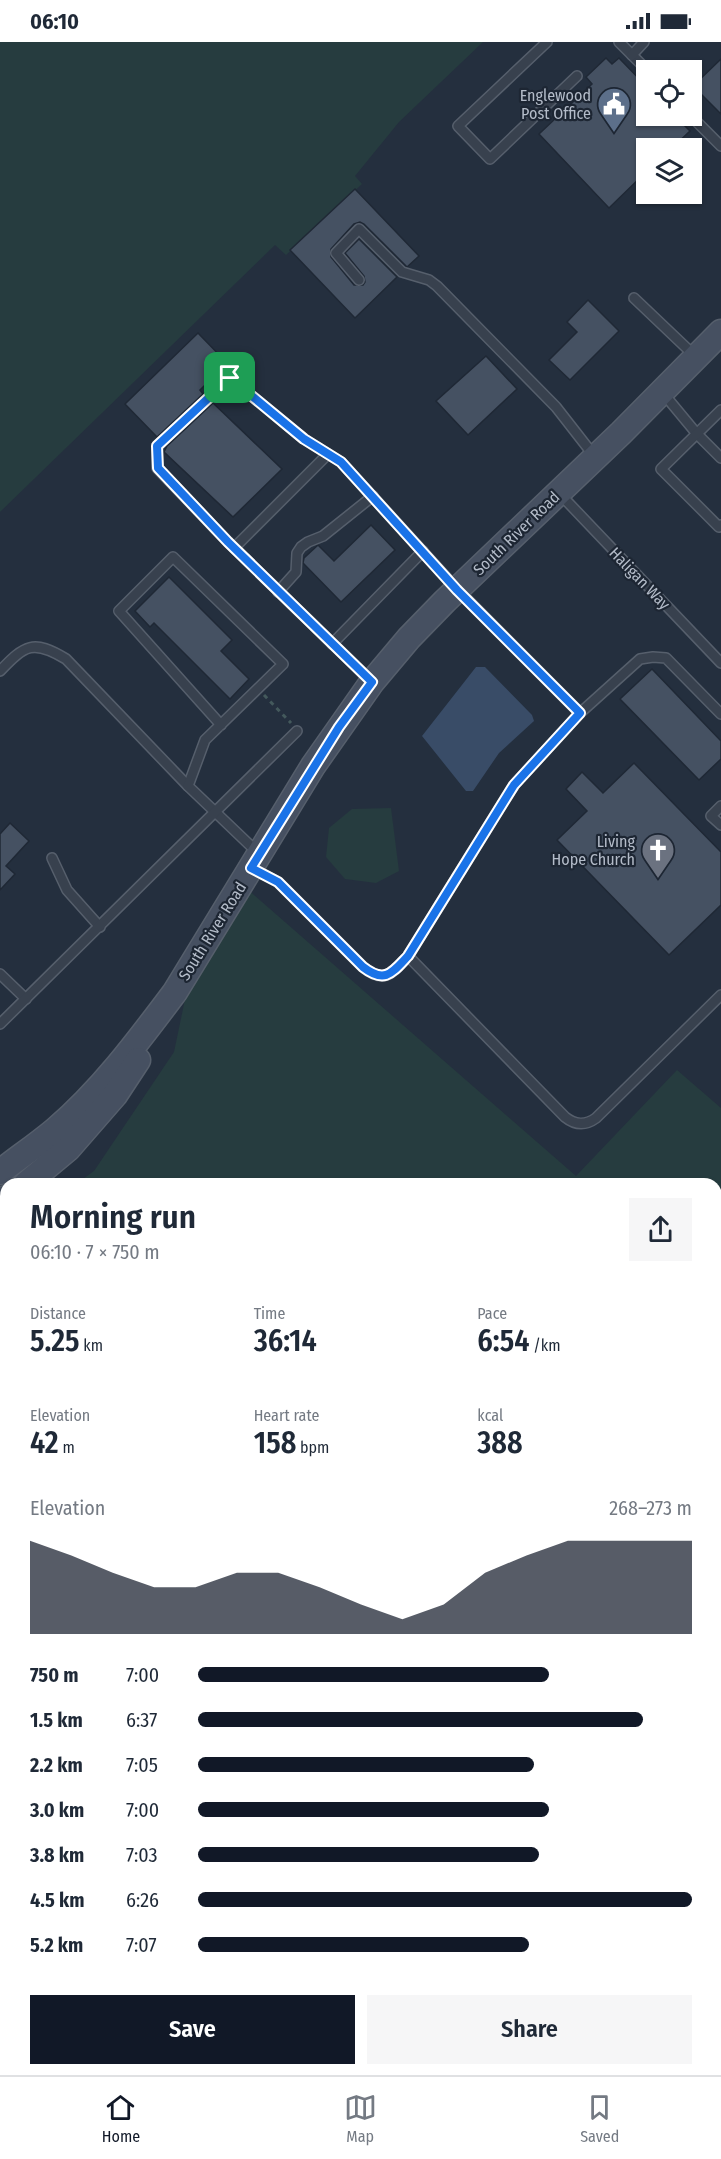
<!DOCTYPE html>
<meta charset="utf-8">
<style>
:root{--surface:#fff;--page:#f6f6f7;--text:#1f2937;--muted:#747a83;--line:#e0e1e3;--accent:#111827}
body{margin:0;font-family:"Fira Sans Condensed",sans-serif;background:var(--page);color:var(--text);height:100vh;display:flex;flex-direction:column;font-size:22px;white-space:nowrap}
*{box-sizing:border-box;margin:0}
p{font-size:20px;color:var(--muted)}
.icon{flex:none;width:33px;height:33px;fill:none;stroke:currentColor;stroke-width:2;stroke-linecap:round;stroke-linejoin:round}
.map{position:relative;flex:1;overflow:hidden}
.details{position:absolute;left:0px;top:1136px;width:722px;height:898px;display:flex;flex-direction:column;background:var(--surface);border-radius:18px 18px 0 0;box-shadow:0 2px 4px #0004}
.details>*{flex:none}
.fabs{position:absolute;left:636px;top:18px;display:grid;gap:12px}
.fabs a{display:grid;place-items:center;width:66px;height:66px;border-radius:0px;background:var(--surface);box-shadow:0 2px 4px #0004;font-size:30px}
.pin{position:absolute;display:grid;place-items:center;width:51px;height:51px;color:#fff;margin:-26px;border-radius:12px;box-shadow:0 3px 9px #0006}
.round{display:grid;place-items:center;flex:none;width:63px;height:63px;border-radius:0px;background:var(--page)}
.headline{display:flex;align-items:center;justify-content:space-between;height:102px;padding:0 30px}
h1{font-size:33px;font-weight:600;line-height:45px}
.figures{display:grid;grid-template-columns:repeat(3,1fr);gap:9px;height:102px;padding:6px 30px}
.figures div{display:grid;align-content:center}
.figures b{font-size:30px;font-weight:600}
.figures small{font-size:16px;font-weight:400}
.figures p{font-size:16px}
.chart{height:168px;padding:12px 30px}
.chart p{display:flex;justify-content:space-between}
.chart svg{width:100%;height:108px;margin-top:6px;fill:var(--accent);opacity:.7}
.button{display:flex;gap:12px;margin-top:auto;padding:12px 30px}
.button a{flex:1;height:69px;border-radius:0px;background:var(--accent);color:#fff;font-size:24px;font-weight:600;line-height:69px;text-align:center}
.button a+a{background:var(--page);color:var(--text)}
ul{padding:0 30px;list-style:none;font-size:20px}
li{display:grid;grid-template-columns:96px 72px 1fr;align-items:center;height:45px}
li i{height:15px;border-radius:8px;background:var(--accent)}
.status{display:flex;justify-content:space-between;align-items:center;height:42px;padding:0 30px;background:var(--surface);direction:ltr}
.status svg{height:16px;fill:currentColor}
.menu{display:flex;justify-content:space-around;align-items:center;height:84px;border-top:2px solid var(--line);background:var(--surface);font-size:16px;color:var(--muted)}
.menu a{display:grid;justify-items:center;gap:3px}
.menu .selected{color:var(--accent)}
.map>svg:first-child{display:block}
</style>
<div class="status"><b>06:10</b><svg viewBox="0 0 49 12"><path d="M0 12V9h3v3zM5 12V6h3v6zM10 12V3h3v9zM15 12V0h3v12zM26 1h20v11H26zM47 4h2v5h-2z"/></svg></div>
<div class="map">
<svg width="721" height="2033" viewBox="0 0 721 2033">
<rect width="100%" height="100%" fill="#242f3e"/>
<!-- green -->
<g fill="#263c3f">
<path d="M0,0H483L399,80L355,134L362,142L286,213L275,203L0,470Z"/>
<path d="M391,766L399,829L376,841L345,837L326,815L329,786L352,767Z"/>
<path d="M247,847L576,1134L677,1028L721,1066V1167L716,1173V1142H76L94,1129L174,1010L188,943Z"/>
<path d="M6,1191V1448L0,1447V1195Z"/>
<path d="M0,2012H6V2028H172V2033H0Z"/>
</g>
<!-- water -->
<g fill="#394c67">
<path d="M476,625H485L532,673L534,679L499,711L473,749H466L422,694Z"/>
<path d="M721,1167V1791L716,1793V1173Z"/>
</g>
<!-- building -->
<g fill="#455162" stroke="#1f2835" stroke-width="1.5">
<path d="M606,16L612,22L619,16L646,44V74H675L690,89L672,106H646V130L609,166L539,92L592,42L586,35Z"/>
<path d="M721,17V72L693,44Z"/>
<path d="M355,147L419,214L407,225L364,182L360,180L354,182L331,207V215L354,243H363L365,240L364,234L345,211L359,197L397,235L355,276L290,208Z"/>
<path d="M588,258L619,289L570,338L549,318L577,290L567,280Z"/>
<path d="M198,291L227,321L200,348L203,352L157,395L125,362Z"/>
<path d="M486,314L517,347L468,393L436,359Z"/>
<path d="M213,361L282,427L233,475L164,410L167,404Z"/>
<path d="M371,483L395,508L341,560L303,521L304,516L318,503L334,519Z"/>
<path d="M169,535L232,598L221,609L249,637L230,657L154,581L150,585L135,569Z"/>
<path d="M652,627L721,699V717L699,738L620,657Z"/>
<path d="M634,721L721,810V863L669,913L557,798L587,769L566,747L582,730L603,751Z"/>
<path d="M10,781L29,799L6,824L15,832L0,848V792Z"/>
</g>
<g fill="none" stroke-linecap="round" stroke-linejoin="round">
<defs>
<g id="service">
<path d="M547,0L458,84L490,117L577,34"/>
<path d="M619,0L647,28"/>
<path d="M632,13L644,0"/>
<path d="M691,74L721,104"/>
<path d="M359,238L336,211L359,187L402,230L429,238L437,244L556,365L595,415"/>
<path d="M634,256L696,315"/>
<path d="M663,351L697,392L721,416"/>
<path d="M721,368L661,427L719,485L721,483"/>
<path d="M560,452L721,621"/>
<path d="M234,506L328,412"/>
<path d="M278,550L296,530L297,511L301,505L308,500L323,494L373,454"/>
<path d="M332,602L423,509"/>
<path d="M0,629C25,603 33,597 66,617L188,744"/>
<path d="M372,640L228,500L157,426V404L230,336L304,397L341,420L457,547L580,671"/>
<path d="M221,683L119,569L173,515L283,622L205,698L188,744L257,810"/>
<path d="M721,764L711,774L721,783"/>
<path d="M52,816L67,848L100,885"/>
<path d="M253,827L278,840L363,925C385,943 392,931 408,914L514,743L580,671L640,617L653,615L666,616L721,672"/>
<path d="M408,914L565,1075C575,1083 585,1084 596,1076L721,953"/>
<path d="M0,932L26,957"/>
<path d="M0,982L297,689"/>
<path d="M488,2033V2028"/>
</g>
<g id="minor">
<path d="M716,2002L721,2000"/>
<path d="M0,2008H6"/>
</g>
<g id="secondary">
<path d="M0,1130C18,1116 37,1103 55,1088C101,1049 139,998 175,950L313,724L372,640L409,596L445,559L621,391L721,290"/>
<path d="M26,1142L68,1107L115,1053L138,1018"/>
<path d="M0,1160L6,1156"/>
</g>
</defs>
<!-- service casing -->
<use href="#service" stroke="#565f6c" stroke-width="12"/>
<!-- minor casing -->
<use href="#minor" stroke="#565f6c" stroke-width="21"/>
<!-- secondary casing -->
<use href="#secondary" stroke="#565f6c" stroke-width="27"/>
<!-- path -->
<path stroke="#44595c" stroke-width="3" stroke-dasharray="4.5 4.5" stroke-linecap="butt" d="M264,653L291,681"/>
<!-- service -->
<use href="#service" stroke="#38414e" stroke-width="9"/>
<!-- minor -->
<use href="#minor" stroke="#38414e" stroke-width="18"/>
<!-- secondary -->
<use href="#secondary" stroke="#465061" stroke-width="24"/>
</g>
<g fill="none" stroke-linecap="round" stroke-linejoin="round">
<defs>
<path id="route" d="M230,336L304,397L341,420L457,548L580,671L514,743L408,914C392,931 385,942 363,925L278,840L251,826L339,685L372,640L228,500L158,426L157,404Z"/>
</defs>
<!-- route casing -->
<use href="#route" stroke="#fff" stroke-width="12"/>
<!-- route -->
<use href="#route" stroke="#1a73e8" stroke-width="8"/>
</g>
<!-- icons -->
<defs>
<symbol id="civic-pin" viewBox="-11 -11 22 30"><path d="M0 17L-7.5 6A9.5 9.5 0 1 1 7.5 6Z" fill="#5c6f8a" stroke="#1d2633"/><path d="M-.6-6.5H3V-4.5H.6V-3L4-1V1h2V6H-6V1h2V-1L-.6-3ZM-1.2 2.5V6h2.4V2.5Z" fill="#fff"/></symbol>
<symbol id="church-pin" viewBox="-11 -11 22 30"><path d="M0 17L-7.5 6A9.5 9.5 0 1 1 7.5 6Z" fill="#6b7280" stroke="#1d2633"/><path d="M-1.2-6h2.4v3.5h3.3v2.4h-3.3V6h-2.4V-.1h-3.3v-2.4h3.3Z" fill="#fff"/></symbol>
</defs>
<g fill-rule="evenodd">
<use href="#civic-pin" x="595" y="43" width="38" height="52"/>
<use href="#church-pin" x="639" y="789" width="38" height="52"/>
</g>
<g text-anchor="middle" stroke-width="4.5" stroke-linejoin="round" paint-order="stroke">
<!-- poi labels -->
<g font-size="16" fill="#b4bcc9" stroke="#1d2633" text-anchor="end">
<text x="591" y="59">Englewood<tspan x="591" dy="18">Post Office</tspan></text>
<text x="635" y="805">Living<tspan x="635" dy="18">Hope Church</tspan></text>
</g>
<!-- street labels -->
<g font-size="16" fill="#b4bcc9" stroke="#1d2633">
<text transform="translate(516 491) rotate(-44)" y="6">South River Road</text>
<text transform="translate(640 536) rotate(46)" y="6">Haligan Way</text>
<text transform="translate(212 889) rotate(-58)" y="6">South River Road</text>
</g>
</g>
</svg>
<div class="fabs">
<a><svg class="icon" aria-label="locate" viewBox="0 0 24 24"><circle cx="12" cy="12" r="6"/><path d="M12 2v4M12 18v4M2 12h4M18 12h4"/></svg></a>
<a><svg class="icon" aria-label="layers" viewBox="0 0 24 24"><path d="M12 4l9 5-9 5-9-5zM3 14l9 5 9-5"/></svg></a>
</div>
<div class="pin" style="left:230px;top:336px;background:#1e9e55"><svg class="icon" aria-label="arrive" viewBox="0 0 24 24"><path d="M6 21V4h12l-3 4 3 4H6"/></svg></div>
<section class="details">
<div class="headline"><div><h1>Morning run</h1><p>06:10 · 7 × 750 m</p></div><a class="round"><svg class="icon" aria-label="share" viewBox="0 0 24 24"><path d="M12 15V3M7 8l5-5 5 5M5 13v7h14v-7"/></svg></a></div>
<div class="figures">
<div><p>Distance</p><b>5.25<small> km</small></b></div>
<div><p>Time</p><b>36:14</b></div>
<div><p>Pace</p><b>6:54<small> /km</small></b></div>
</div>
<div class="figures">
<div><p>Elevation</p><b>42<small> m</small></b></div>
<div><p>Heart rate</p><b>158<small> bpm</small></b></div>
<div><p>kcal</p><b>388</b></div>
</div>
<div class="chart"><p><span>Elevation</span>268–273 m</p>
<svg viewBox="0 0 160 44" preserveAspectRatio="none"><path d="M0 44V6L10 12L20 19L30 25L40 25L50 19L60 19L70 25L80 32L90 38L100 32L110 19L120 12L130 6L140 6L150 6L160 6V44z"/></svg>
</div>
<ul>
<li><b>750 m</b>7:00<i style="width:71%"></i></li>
<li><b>1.5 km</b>6:37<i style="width:90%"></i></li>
<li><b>2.2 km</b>7:05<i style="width:68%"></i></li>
<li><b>3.0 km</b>7:00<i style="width:71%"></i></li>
<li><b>3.8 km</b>7:03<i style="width:69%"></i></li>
<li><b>4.5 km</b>6:26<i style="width:100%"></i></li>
<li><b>5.2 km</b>7:07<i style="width:67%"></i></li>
</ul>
<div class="button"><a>Save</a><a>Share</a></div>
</section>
</div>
<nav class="menu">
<a class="selected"><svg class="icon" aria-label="home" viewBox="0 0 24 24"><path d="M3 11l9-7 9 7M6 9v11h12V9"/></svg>Home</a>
<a><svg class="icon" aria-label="map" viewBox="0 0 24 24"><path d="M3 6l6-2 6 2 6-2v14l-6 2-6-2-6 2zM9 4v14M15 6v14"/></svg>Map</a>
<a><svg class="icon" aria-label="saved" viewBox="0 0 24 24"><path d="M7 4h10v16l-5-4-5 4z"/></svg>Saved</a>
</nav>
